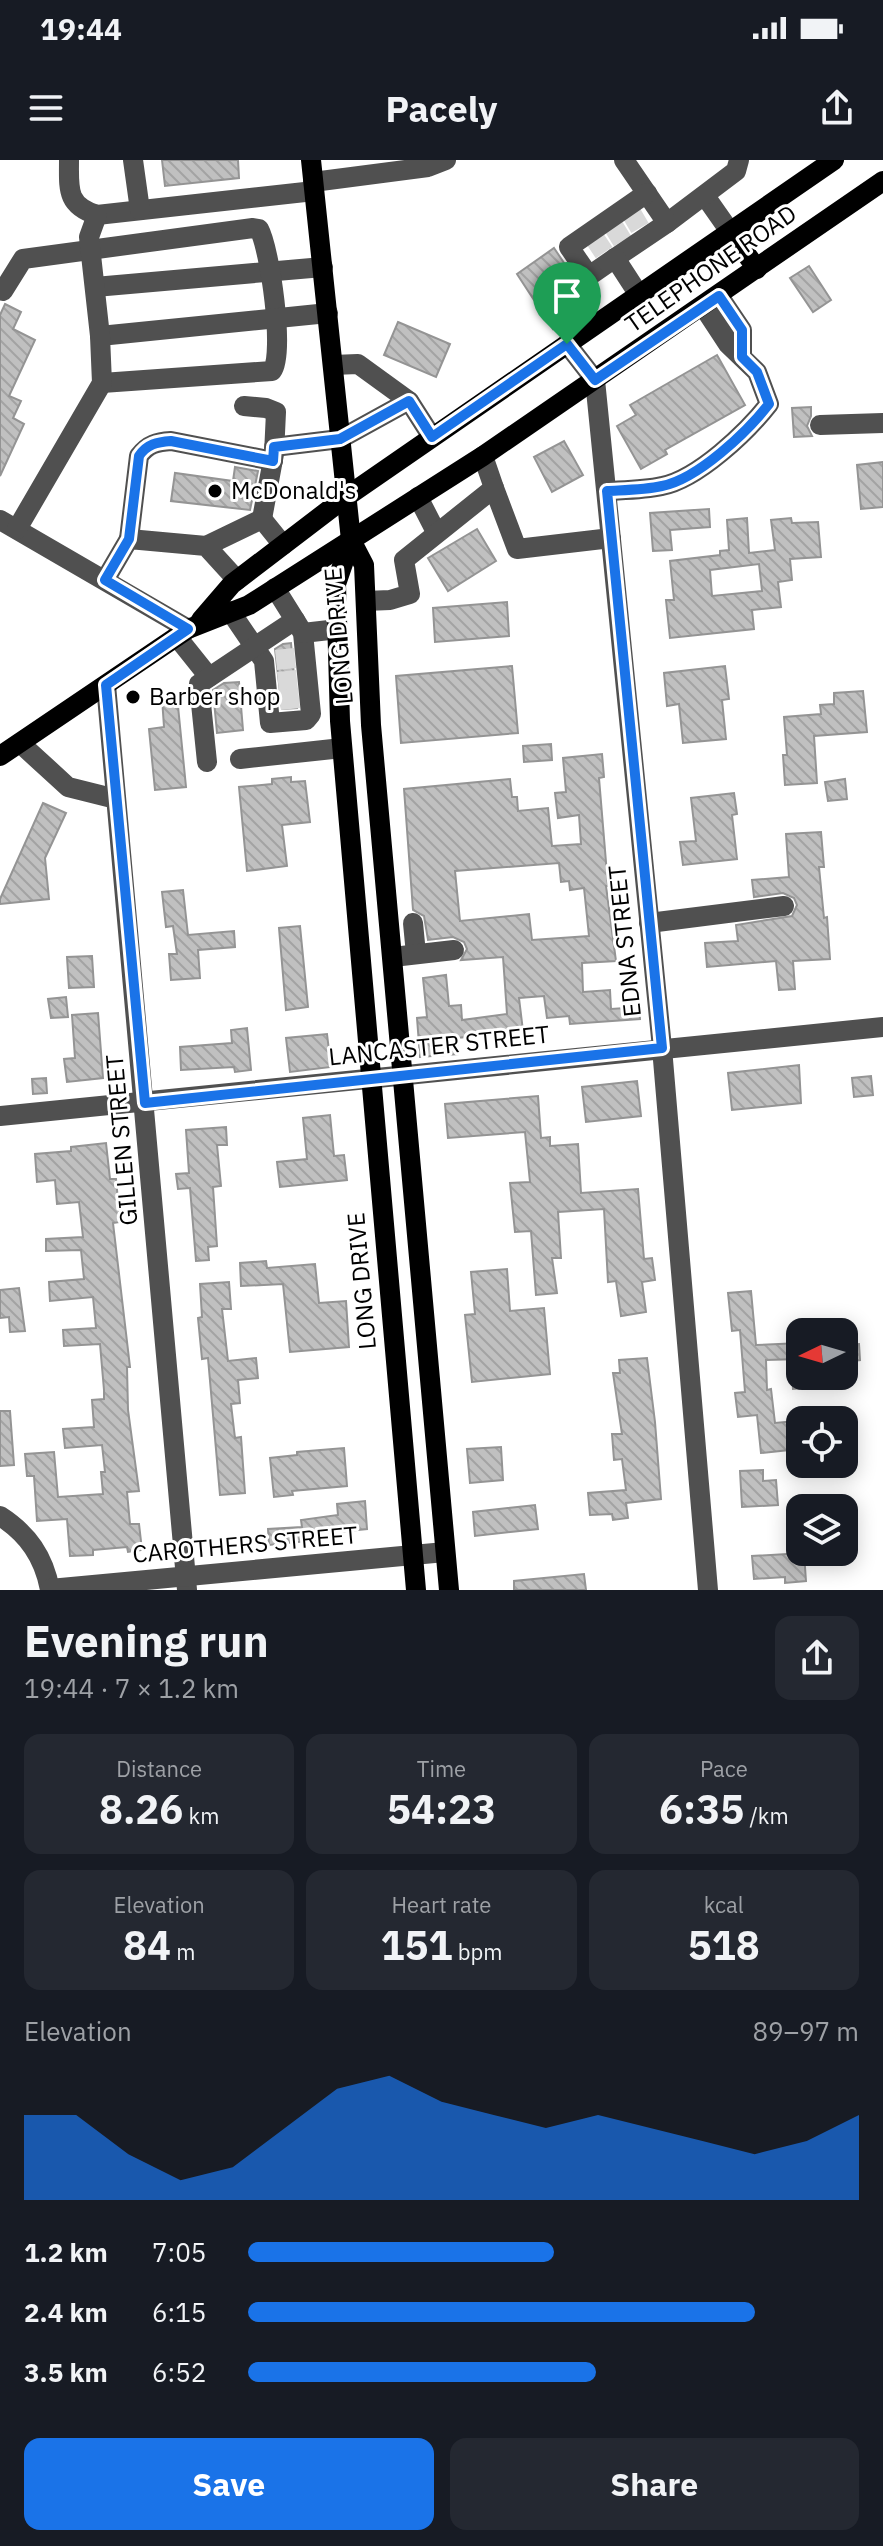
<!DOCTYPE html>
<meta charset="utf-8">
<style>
:root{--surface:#171b24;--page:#242831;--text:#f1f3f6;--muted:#9ea1a6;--accent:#1a73e8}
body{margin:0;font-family:"IBM Plex Sans",sans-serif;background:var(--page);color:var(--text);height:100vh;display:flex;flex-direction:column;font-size:30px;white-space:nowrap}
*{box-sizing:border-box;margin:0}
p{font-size:26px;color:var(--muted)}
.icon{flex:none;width:44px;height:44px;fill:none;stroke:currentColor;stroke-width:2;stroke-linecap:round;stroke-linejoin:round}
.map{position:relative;height:1430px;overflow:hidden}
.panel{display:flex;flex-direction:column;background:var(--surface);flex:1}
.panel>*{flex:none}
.needle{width:52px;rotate:265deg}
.controls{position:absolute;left:786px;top:1158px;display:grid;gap:16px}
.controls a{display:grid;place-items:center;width:72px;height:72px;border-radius:16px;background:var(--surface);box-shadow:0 4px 20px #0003;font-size:40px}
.pin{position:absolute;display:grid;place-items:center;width:68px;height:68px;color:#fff;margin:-82px -34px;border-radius:50% 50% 50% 0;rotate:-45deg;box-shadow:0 0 8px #0007}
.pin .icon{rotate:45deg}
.round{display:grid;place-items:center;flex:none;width:84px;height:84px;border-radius:16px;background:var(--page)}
.headline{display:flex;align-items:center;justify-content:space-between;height:136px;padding:0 24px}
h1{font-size:44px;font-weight:700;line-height:60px}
.figures{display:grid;grid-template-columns:repeat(3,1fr);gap:12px;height:136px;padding:8px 24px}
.figures div{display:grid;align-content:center;border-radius:16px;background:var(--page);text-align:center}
.figures b{font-size:40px;font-weight:700}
.figures small{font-size:22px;font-weight:400}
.figures p{font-size:22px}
.chart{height:224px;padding:16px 24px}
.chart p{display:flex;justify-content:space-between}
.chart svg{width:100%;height:144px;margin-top:8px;fill:var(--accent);opacity:.7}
.button{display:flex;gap:16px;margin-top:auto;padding:16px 24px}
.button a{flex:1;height:92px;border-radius:16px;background:var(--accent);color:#fff;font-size:32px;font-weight:700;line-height:92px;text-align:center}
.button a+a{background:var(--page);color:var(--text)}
ul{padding:0 24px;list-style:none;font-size:26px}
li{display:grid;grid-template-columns:128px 96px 1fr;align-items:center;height:60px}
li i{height:20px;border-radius:10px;background:var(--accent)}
.status{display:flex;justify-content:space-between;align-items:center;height:56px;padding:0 40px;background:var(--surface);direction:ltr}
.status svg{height:22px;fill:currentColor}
header{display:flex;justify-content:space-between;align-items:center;height:104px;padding:0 24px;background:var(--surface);font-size:36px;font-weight:700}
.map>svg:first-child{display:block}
</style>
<div class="status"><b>19:44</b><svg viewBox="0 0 49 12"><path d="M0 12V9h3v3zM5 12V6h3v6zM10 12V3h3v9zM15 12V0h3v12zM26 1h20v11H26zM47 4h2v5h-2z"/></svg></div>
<header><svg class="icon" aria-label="menu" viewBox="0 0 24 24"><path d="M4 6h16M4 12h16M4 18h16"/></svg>Pacely<svg class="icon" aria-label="share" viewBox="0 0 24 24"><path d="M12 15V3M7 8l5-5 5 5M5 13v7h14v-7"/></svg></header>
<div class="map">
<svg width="883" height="1430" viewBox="0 0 883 1430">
<defs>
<pattern id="building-back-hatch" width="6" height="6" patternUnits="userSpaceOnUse" patternTransform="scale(2)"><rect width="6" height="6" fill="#c0c0c0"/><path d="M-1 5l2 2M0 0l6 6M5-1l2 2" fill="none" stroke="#a3a3a3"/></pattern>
</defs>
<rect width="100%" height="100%" fill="#fff"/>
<!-- building -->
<g fill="url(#building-back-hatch)" stroke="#949494" stroke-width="2" fill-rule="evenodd">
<path d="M162,0H238L239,18L165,26Z"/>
<path d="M554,88L591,143L553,169L517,114Z"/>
<path d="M809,106L831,140L813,152L790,118Z"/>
<path d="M5,144L21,152L13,169L35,180L9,236L21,241L13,258L24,264L0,316V155Z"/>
<path d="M398,162L450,184L436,217L384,195Z"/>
<path d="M717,195L745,245L665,290L667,294L641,309L617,266L636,255L630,245Z"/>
<path d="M811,247V256L807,266L812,276L794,277L792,248Z"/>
<path d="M564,281L583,315L552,332L534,297Z"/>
<path d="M883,302V347L861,349L857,305Z"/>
<path d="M235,307L258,311L250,350L171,341L175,313L233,321Z"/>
<path d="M709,349L710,367L670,370L672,390L653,391L650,353Z"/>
<path d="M747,358L749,393L775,390L771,360L791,358L792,363L818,362L821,397L790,399L792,420L778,422L781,447L752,450L754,469L670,478L666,440H674L670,401L720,395V391L729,390L727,360ZM759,404L762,431L712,436L710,410Z"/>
<path d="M477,369L496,401L448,431L428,398Z"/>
<path d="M507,442L509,476L435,482L433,448Z"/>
<path d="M291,483L297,548L282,549L275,489L283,484Z"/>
<path d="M512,506L518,573L401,583L396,516Z"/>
<path d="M725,506L729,539L722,540L726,579L683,583L679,544L667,546L664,513Z"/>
<path d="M239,522L243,570L217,573L213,530L224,523Z"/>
<path d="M863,531L867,572L814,576L817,623L785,625L783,595H787L784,557L821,554L820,545L834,544V533Z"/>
<path d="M177,536L186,627L155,630L149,569L164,567L162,538Z"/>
<path d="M551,584L552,600L524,602L523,586Z"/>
<path d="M602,594L604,617L599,618L608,726H606L616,801L582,803L583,832L610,830L611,849L639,847L640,859L570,864L569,856L547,858L544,836L519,838L523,871L457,878L458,894L420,897L417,858L427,857L423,818L446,815L449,846L461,845L462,860L507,854L503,797L461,800L467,789L464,782L453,777L428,780L424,756L413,750L404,629L510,619L512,637H517L518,651L548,648L552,686L581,684L579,655L558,658L555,633L566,632L563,598ZM559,703L561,722L569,721L570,730L584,728L589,776L532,780L529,754L460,761L455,711Z"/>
<path d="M291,617V622L305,621L310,662L282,665L287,706L247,711L239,627L272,624V619Z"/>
<path d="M845,619L847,639L828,641L825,622Z"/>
<path d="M734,633L737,654L732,655L737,699L683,705L680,682L696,681L691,638Z"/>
<path d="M43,643L66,653L45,698L49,739L0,744V739Z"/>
<path d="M821,672L824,707H819L824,758L827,757L830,799L793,801L795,829L779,830L776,801L707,807L705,783L738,781L736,765L792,756L797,745L794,738L783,733L754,737L752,720L789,717L786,674Z"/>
<path d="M183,730L188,775L234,771L235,787L198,790L200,818L171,820L169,794H177L173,766L166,767L162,732Z"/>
<path d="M300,766L308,847L286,850L279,768Z"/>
<path d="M92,796L94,827L69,828L67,797Z"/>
<path d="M66,837L68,857L51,858L48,839Z"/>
<path d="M98,853L103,918L67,922L64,899L75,898L72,855Z"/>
<path d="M247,868L251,910L235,912L234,907L181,910L180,887L232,883L231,870Z"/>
<path d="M327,874L331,907L290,912L286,878Z"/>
<path d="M799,905L801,943L732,950L728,913Z"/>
<path d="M871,916L873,935L854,937L852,918Z"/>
<path d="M46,918L47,933L33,934L32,919Z"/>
<path d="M637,921L641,956L586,962L582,927Z"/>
<path d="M538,936L541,978L550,977V986L578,984L581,1033L638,1029L644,1099L652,1098L655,1120L642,1122L646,1152L621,1156L616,1121L608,1122L604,1049L558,1052L561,1098H552L557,1133L536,1135L531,1071L515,1072L510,1023L530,1022L525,972L448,978L445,944Z"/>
<path d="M330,955L334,996L344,995L347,1020L280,1027L277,1002L307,999L303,958Z"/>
<path d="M226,967L227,985H217L221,1026L213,1027L217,1086L208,1087L209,1100L196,1101L190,1028L178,1029L176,1014L189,1013L186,970Z"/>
<path d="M106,983L110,1019H116L120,1062L113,1063L130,1207H127L128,1250L139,1331L127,1332L130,1364H139L142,1390L128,1392L127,1387L93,1390V1395L70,1396L67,1359L37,1361L34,1316H27L25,1294L54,1292L58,1337L103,1334L101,1312H105L102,1285L65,1288L63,1269L94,1267L92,1240L104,1239V1230L100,1184L64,1186L63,1170L96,1168L93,1137L50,1141L49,1122L84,1119L81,1090L46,1091V1079L83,1077L79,1042L57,1044L55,1020L37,1022L35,994L71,991V987Z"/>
<path d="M266,1101L267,1108L315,1104L319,1143L346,1141L349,1187L290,1192L283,1124L241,1126L240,1103Z"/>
<path d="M507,1109L510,1151L544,1148L550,1214L472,1222L465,1155L475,1154L471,1112Z"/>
<path d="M229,1122L231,1149H222L228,1201L256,1198L258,1218L238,1220L240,1243L231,1244L235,1278L241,1277L245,1333L220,1335L208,1198L202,1199L198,1158L202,1157L200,1124Z"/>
<path d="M19,1128L25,1171L10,1172L9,1157L0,1158V1130Z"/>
<path d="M751,1131L756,1185L800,1183V1199L766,1200L767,1230L771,1229L775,1263L795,1261L798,1289L761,1293L757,1255L738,1257L735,1233L745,1232L740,1170L732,1171L728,1133Z"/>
<path d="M859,1184L860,1200L844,1202V1185Z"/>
<path d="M647,1198L655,1262L661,1339L626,1343L628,1358L613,1360L612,1354L590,1355L588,1333L626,1330L622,1299L614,1300L612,1274H622L613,1213H620L619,1200Z"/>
<path d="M792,1216H831V1226L793,1229Z"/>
<path d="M0,1251H10L14,1305L0,1306Z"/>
<path d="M501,1287L503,1320L470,1323L467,1289Z"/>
<path d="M344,1288L347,1326L292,1331L293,1335L274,1337L270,1298L297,1295V1292Z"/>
<path d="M763,1310V1321L776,1320L778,1345L742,1347L740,1311Z"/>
<path d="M365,1341L367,1369L327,1373V1379L269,1385L268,1369L302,1367L301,1360L338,1355L337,1344Z"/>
<path d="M535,1345L538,1369L475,1376L473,1352Z"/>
<path d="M804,1393L806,1421L785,1423V1417L754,1419L752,1396Z"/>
<path d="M584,1414L586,1430H514V1421Z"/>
</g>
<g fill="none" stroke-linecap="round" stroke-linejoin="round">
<!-- minor-tunnel -->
<g stroke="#d9d9d9" stroke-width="20" stroke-dasharray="20 10" stroke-linecap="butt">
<path d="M630,51L640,68"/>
<path d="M612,64L623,82"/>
<path d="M593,76L605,94"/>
<path d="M276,500L295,498"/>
<path d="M278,522L297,520"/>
<path d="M280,540L299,538"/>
</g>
<!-- minor -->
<g stroke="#505050" stroke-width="20">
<path d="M69,0C69,29 66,45 97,55L314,31"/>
<path d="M133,0L140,50"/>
<path d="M313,22L428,7L446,0"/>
<path d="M705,36L731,73"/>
<path d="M667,63L736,11L739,0"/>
<path d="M615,98L667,63L624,0"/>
<path d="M95,127L323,107"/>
<path d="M3,131L23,99L253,68L259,69C270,89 285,194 272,211L102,223"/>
<path d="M639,135L615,98L589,116L569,87L647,33"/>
<path d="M719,136L742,170V197"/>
<path d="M100,176L328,153"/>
<path d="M567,184L595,220L662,888L708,1430"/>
<path d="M333,205L358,204L409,241L432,277"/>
<path d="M244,246L266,248L276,252L274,294L262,359"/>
<path d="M820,265L883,263"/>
<path d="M274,287L340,279L409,241"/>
<path d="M483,296L494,328"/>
<path d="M607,331C625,330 644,330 662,326C698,319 747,272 769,244L757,212L728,184L703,146"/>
<path d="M418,337L436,372"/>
<path d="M0,360L188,469"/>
<path d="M17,369L102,223L100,176L89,77L97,55"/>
<path d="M129,379L139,296C148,284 157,282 171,281L273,301"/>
<path d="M206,386L262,359L283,385"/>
<path d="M105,420L129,379L206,386L237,420"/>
<path d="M366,441L390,440L410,434L404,400L494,328L517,389L611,378"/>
<path d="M230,451L264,501L270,563L306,560L311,554L303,473L295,460"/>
<path d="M303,473L338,469"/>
<path d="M177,477L209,517"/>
<path d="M106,525L187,1430"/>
<path d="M20,583L68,627L116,639"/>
<path d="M240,599L342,588"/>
<path d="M207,602L199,524L295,460L275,428"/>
<path d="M413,763L416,794"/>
<path d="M649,763L784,746"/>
<path d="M393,797L454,790"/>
<path d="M0,956L883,867"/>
<path d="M0,1356C28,1374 44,1397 50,1430"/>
<path d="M50,1429L445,1392"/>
</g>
<!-- major -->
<g stroke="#000" stroke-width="20">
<path d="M311,0L351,380L364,405L371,565L449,1430"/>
<path d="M731,73L757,109"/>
<path d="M351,380L336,424L340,561L416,1430"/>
<path d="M201,460L232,424L346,337L834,0"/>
<path d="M0,596L188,469L249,445L483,296L883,21"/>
</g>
</g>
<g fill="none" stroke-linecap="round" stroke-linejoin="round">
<defs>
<path id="route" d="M719,136L742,170V197L757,212L769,244C747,272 698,319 662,326C644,330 625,330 607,331L662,888L145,943L106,525L188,469L105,420L129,379L139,296C147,284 157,282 171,281L273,301L274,287L340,279L409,241L432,277L567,184L595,220Z"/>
</defs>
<!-- route casing -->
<use href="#route" stroke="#fff" stroke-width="16"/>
<!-- route -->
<use href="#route" stroke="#1a73e8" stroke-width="10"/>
</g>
<!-- markers -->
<g fill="#000" stroke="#fff" stroke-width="3">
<circle cx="215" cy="331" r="8"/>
<circle cx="133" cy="537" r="8"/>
</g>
<g text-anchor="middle" stroke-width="6" stroke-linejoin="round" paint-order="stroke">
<!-- street labels -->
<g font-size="24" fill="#000" stroke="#fff">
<text transform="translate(711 109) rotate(-35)" y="8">TELEPHONE ROAD</text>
<text transform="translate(339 476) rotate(-95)" y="8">LONG DRIVE</text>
<text transform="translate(625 781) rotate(-96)" y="8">EDNA STREET</text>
<text transform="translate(439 886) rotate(-6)" y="8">LANCASTER STREET</text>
<text transform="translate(122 980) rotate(-95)" y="8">GILLEN STREET</text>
<text transform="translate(362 1121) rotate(-95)" y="8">LONG DRIVE</text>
<text transform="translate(245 1385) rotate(-5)" y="8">CAROTHERS STREET</text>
</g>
<!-- poi labels -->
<g font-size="24" fill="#000" stroke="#fff" text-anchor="start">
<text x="231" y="339">McDonald's</text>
<text x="149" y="545">Barber shop</text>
</g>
</g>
</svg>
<div class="controls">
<a><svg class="needle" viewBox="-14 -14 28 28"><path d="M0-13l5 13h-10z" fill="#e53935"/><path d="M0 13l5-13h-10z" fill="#9ea1a6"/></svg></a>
<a><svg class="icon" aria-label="locate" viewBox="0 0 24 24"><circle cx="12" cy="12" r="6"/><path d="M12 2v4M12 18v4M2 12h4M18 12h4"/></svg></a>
<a><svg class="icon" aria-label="layers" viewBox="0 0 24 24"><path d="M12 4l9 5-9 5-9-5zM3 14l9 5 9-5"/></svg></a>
</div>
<div class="pin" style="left:567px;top:184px;background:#1e9e55"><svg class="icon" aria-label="arrive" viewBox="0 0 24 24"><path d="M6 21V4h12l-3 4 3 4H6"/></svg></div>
</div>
<section class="panel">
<div class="headline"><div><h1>Evening run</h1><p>19:44 · 7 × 1.2 km</p></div><a class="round"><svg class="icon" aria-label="share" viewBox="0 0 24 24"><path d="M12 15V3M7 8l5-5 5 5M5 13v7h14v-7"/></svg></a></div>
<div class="figures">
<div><p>Distance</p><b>8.26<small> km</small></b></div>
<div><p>Time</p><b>54:23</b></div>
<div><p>Pace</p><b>6:35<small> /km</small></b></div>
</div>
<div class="figures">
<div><p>Elevation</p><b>84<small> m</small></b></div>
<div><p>Heart rate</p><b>151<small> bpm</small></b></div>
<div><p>kcal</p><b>518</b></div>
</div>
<div class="chart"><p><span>Elevation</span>89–97 m</p>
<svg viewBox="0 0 160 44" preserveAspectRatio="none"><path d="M0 44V18L10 18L20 30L30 38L40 34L50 22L60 10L70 6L80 14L90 18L100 22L110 18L120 22L130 26L140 30L150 26L160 18V44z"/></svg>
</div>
<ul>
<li><b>1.2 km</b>7:05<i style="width:50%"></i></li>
<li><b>2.4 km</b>6:15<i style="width:83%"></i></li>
<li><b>3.5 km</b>6:52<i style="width:57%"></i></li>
</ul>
<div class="button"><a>Save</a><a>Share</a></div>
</section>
